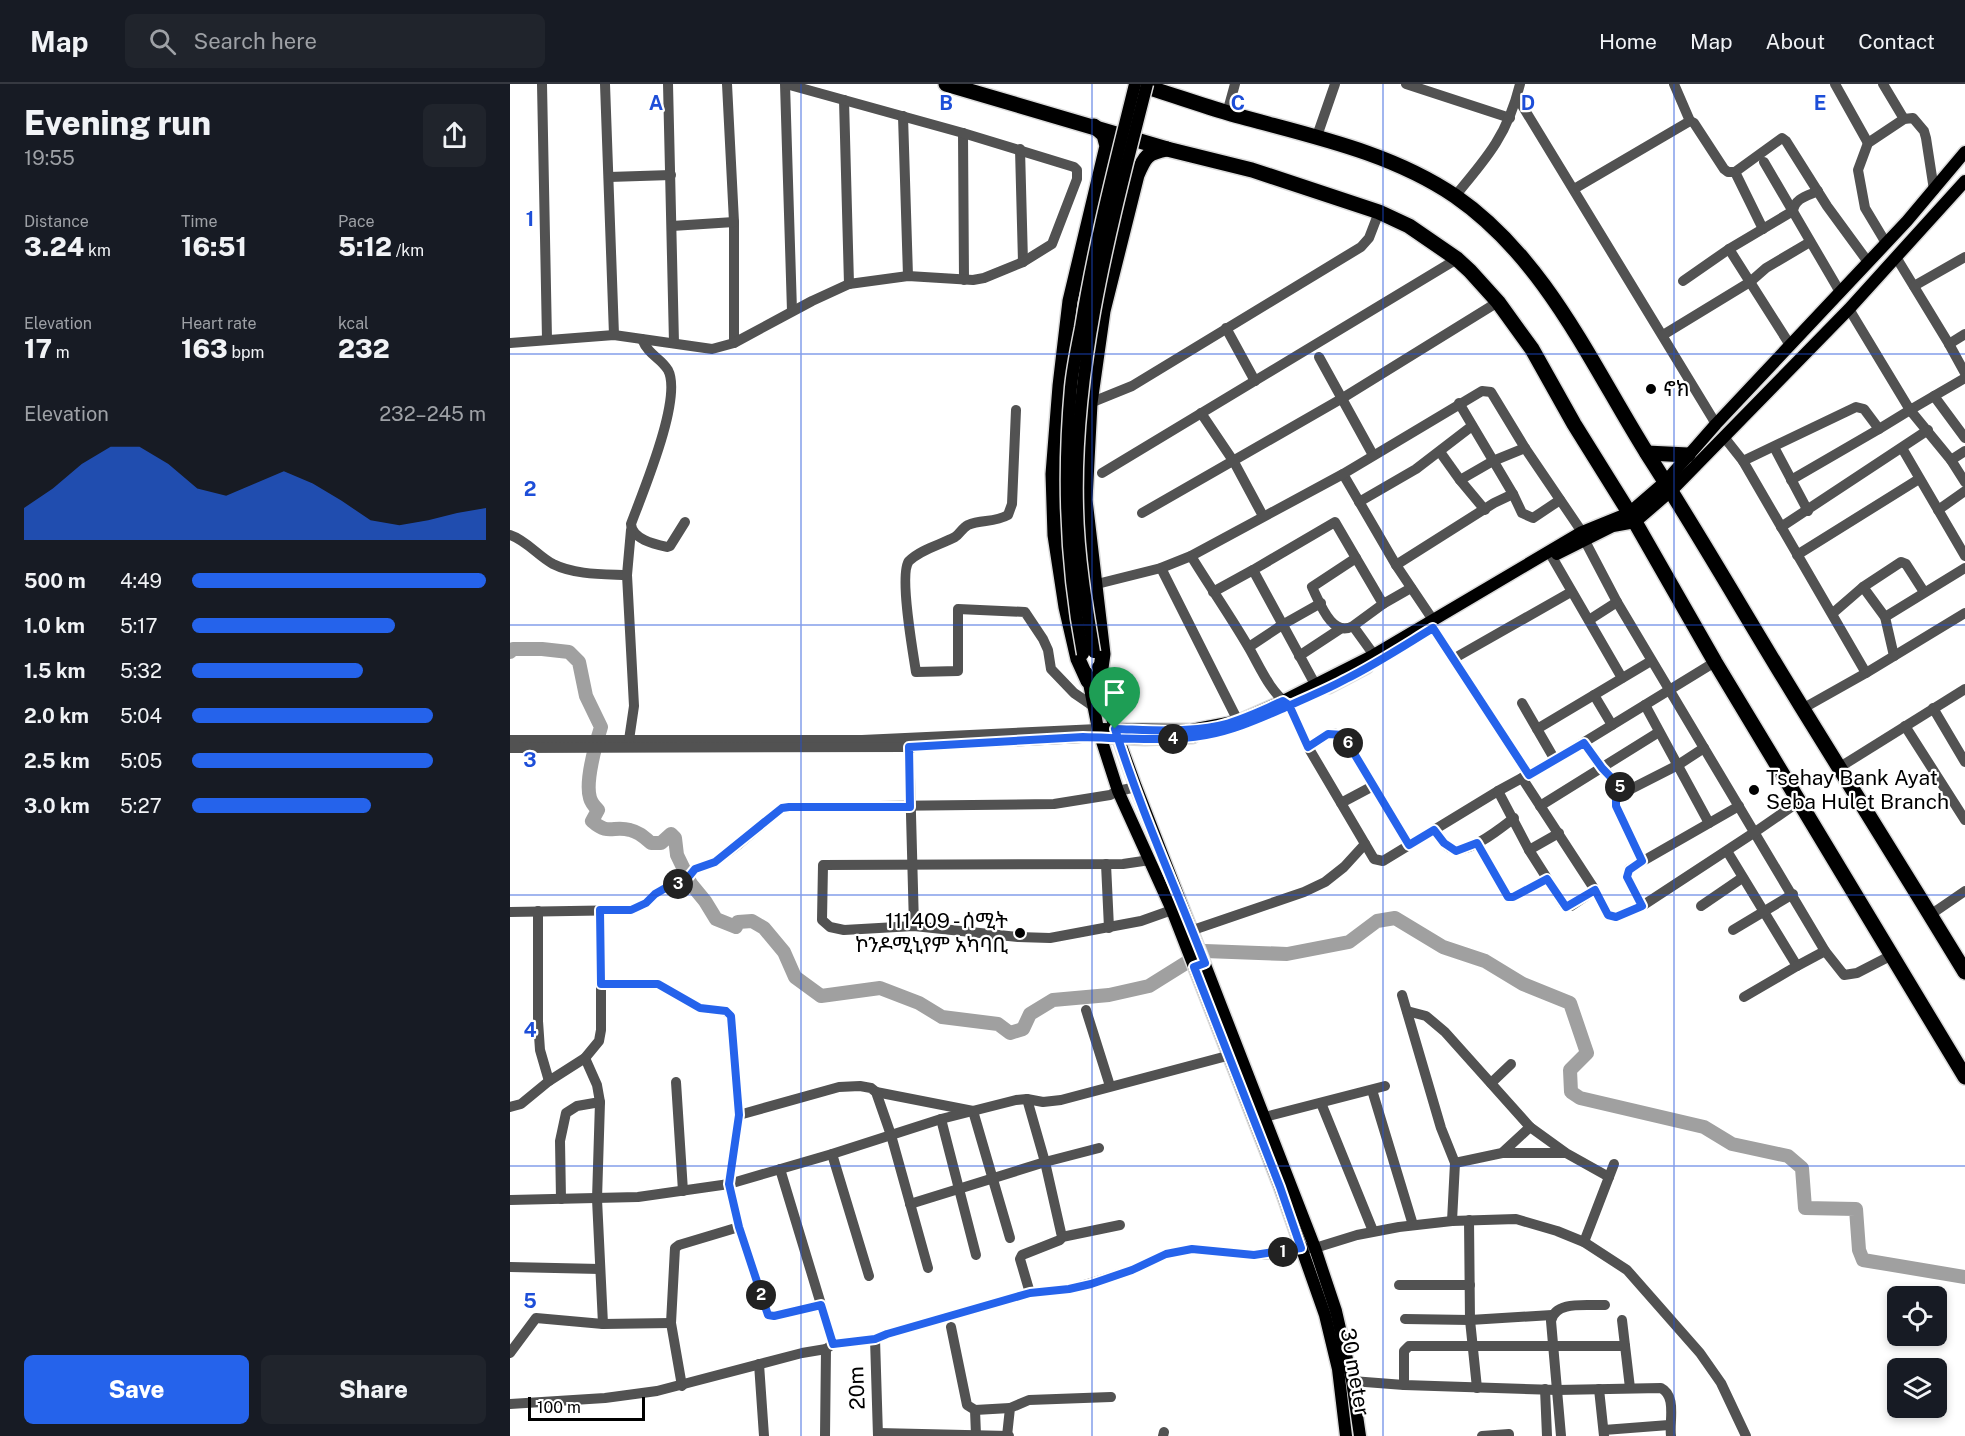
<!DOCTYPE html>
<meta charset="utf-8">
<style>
:root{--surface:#171b24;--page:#20242c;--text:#f1f3f6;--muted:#9ea1a6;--line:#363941;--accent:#2563eb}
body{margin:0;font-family:"Public Sans","Noto Sans Ethiopic",sans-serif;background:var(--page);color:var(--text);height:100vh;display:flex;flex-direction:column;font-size:22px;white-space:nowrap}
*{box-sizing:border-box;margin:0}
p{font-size:20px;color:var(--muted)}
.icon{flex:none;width:33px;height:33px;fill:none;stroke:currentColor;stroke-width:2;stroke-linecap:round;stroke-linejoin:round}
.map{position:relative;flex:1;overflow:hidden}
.drawer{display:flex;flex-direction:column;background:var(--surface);width:510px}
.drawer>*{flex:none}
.fabs{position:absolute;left:1377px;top:1202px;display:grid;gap:12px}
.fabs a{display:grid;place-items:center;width:60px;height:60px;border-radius:9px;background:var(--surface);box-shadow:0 3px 9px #0003;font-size:30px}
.scale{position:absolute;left:18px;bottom:15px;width:117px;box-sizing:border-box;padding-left:6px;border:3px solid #000;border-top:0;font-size:16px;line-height:21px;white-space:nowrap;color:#000;-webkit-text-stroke:4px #fff;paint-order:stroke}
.pin{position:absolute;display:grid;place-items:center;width:51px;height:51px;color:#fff;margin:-62px -26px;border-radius:50% 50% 50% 0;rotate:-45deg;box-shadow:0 0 6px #0007}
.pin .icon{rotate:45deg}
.km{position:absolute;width:30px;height:30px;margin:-15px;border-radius:50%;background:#222;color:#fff;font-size:16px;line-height:30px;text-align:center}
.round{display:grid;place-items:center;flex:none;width:63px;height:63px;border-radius:9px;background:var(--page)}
.headline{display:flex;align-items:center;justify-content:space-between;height:102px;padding:0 24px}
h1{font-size:33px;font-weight:800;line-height:45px}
.figures{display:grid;grid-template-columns:repeat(3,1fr);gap:9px;height:102px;padding:6px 24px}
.figures div{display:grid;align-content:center}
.figures b{font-size:26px;font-weight:800}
.figures small{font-size:16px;font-weight:400}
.figures p{font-size:16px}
.chart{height:168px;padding:12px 24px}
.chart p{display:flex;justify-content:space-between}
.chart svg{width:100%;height:108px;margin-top:6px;fill:var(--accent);opacity:.7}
.action{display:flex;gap:12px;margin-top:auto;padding:12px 24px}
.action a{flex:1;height:69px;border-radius:9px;background:var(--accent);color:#fff;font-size:24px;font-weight:800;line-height:69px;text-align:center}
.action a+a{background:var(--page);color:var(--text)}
ul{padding:0 24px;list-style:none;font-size:20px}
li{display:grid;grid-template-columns:96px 72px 1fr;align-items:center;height:45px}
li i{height:15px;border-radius:8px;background:var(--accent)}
header{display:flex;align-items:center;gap:36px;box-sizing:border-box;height:84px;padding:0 30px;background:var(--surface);border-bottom:2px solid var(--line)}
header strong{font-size:28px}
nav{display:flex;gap:33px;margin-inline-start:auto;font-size:21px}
.search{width:420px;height:54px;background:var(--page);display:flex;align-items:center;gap:15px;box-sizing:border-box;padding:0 21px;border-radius:9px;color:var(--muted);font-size:22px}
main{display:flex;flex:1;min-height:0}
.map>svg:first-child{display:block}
</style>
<header>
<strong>Map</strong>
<div class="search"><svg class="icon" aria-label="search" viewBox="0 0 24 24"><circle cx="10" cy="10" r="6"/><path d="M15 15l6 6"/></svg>Search here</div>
<nav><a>Home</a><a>Map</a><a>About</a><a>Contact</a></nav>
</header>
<main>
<section class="drawer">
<div class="headline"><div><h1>Evening run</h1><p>19:55</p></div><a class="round"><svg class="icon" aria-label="share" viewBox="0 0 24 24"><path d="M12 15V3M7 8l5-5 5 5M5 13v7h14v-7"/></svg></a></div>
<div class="figures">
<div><p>Distance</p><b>3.24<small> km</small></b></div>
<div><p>Time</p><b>16:51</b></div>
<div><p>Pace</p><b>5:12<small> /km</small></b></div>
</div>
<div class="figures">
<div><p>Elevation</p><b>17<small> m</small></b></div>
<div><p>Heart rate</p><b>163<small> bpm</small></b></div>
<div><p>kcal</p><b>232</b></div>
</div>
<div class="chart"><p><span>Elevation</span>232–245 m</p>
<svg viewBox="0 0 160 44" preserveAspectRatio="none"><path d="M0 44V31L10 23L20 13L30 6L40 6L50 13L60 23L70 26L80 21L90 16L100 21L110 28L120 36L130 38L140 36L150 33L160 31V44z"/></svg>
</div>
<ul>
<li><b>500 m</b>4:49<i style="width:100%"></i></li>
<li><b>1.0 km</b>5:17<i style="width:69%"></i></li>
<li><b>1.5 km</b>5:32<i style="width:58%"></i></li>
<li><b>2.0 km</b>5:04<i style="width:82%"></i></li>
<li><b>2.5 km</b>5:05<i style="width:82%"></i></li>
<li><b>3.0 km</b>5:27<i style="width:61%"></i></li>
</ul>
<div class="action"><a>Save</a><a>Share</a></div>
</section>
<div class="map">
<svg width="1455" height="1352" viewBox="0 0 1455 1352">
<rect width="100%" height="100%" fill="#fff"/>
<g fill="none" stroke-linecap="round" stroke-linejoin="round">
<!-- river -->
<path stroke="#a0a0a0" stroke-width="14" d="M0,568L3,565H32L59,568L69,578L76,612L91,643C86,659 75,698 80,714C81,718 85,723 88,726L82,737C99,752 103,741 120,746C129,748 134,753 141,759H151L161,750L165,754L167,771L181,800L195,817L206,835L226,843L228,838L242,837L254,844L274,868L285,893L311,912L370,904L409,919L432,933L488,940L500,949L513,945L520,930L543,916L599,911L639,902L695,867L777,870L839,858L867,837L885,834L933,863L975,877L1013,900L1060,919L1077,969L1060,986L1061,1008L1070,1014L1194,1043L1222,1060L1278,1072L1292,1084L1295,1124L1346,1125L1349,1166L1353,1176L1455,1193"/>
<defs>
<g id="major">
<path d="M1047,470L1103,442L1125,438L1162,406L1339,225L1455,97"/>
<path d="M588,583L605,645L626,703L805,1164L826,1227L842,1297L850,1352"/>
<path d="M577,589L588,645L608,707L662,826L770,1103L815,1231L828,1285L836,1352"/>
<path d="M819,603L857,583"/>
<path d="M588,645L681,646L728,637L773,617L864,571L1072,448L1119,429L1156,397L1206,340L1397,137L1455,68"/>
<path d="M591,653L635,655L683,653"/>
</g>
<g id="highway">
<path d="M436,0L657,65L742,86L869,128L899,142L947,175L960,187L988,218L1022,265L1064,340L1125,438L1205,578L1455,993"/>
<path d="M627,0C657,9 688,20 718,29C795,51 877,66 945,112C1036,175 1081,280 1138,371C1191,453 1239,538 1291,622C1346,711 1401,799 1455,888"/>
<path d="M1137,369L1178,371"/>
<path d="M590,591L593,570L575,416L580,319L593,227L627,91C635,72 637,69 657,65"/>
<path d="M578,597L568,575L556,523L545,451L543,390L550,302L560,217L597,62L594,51L584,42"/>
</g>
</defs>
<!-- major casing -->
<use href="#major" stroke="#dbdbdb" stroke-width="15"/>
<!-- highway casing -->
<use href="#highway" stroke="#dbdbdb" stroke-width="18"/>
<!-- minor -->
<g stroke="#525252" stroke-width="10">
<path d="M32,0L37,255"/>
<path d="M95,0L104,251"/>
<path d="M158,0L164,259"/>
<path d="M217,0L224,138V259"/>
<path d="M275,0L282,227"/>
<path d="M896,0L1000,34"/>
<path d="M1164,0L1180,37"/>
<path d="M1325,0L1358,59"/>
<path d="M1373,0L1394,35"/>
<path d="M1007,13L1206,340"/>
<path d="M334,16L339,200"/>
<path d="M717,29L725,0"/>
<path d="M393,32L398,192"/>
<path d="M453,49L454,196"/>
<path d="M807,52L825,0"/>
<path d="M510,65L513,178"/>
<path d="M1254,78L1330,208"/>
<path d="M1225,88L1253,145"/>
<path d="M99,93L161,91"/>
<path d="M1064,105L1180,37L1184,39L1214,85L1218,88H1225L1272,54L1276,57L1317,122L1358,178"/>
<path d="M945,112C977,74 998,50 1010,0"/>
<path d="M162,142L224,138"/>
<path d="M1376,159L1355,124L1348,86L1358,59L1394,35L1403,34L1414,47L1416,54L1424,106"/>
<path d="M1219,165L1280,261"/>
<path d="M1386,173L1439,260L1455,289"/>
<path d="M1173,197L1219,165L1283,127C1285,114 1297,112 1308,107"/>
<path d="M1404,202L1455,173"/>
<path d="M1339,225L1400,326L1424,312L1455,354"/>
<path d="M716,244L745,297"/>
<path d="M1153,251L1240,198L1256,184L1300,158"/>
<path d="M132,255C139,272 150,273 158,286C173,314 132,410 121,440C122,455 144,460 157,463L160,462L175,438"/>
<path d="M0,259L104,251L202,265L224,259L302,217L339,200L398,192L463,196L474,194L513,178L542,160L567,95V86L564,83L453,49L276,0"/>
<path d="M1439,260L1455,250"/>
<path d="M809,273L863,371"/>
<path d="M1424,312L1455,294"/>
<path d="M580,319L622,302L851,163L859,154L869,128"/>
<path d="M949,319L1003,410L1012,429L1023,434L1050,416"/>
<path d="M506,326L502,420L498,431C484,439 471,435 458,441C452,444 450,450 445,453C430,461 411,465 399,477C389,489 403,569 406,588L448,587V525L515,528L533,555L538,566L541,585L564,609L583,622"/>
<path d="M691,329L724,378L753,432"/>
<path d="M1214,353L1233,377L1356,589L1455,529"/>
<path d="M1264,363L1298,427"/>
<path d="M1392,364L1455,472"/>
<path d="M930,368L950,396"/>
<path d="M1441,376L1455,367"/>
<path d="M1233,377L1346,323L1354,325L1369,345L1400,326L1441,376L1455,398"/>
<path d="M592,389L947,175"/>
<path d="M833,390L886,481L923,536"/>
<path d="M1281,396L1369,345"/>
<path d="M849,418L906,385L962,342"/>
<path d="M975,426L950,396L983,377L1015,364"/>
<path d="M1428,426L1455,407"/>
<path d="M632,429L831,315L988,218"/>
<path d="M1271,443L1418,346"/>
<path d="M0,451C16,456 28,472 43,480C65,491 93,490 117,491"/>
<path d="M1075,457L1107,518L1315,867L1334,891L1347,889L1382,871"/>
<path d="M1287,471L1409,395"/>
<path d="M681,472C700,503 721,533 739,564C750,583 760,608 779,621L798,663L864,775L873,777L988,707L1045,676L1205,578"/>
<path d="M1042,473L1112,594"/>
<path d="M886,481L984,419L1003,410"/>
<path d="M651,484L728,637"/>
<path d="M583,501L651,484L681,472L833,390L972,307L981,308L1015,364L1072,448"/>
<path d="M1353,503L1375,533L1384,572"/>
<path d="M703,508L743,486"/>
<path d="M873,520L901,504"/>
<path d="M1323,529L1353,503L1391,478L1396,480L1414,508"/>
<path d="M1375,533L1455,484"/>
<path d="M1079,536L1107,518"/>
<path d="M843,542L873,520L846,474L802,503C810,519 822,554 843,542L864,571"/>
<path d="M923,544L1019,691"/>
<path d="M739,563L772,541L811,519"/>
<path d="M789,572L830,545"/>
<path d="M943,575L1061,508"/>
<path d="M806,602L743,486L825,438L846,474"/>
<path d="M1084,611L1102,641"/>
<path d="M1012,619L1045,676"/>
<path d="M1135,621L1199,739"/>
<path d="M1423,624L1455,678"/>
<path d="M1292,625L1356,589"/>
<path d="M1395,642L1455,736"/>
<path d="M1027,645L1141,577"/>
<path d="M0,656H352L588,645"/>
<path d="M119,656L124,622L117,491L121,446"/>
<path d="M399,656L404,842"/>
<path d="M1074,659L1092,683L1115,708"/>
<path d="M798,663C809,656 819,646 833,651L899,761"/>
<path d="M0,664L399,663L591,653"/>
<path d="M1330,683L1455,605"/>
<path d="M1012,694L1085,806L1098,831L1106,833L1132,822L1245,748L1290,717"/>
<path d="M988,707L1019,766L1054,821L1061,822L1085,806"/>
<path d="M831,719L863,702"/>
<path d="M1030,722L1149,648"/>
<path d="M924,746C929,752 933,760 940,764C956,773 991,744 1004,734"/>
<path d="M967,759L998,813H1003L1037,795"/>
<path d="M1019,766L1049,749"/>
<path d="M1217,767L1287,882L1315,867"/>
<path d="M640,776L613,780L313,781L312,836L320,843L334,846L404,842L508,853L540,854L631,837L662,826"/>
<path d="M1132,777L1106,722V716L1115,708L1168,681L1194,664"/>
<path d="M596,780L599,844"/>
<path d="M1132,822L1117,793L1119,785L1229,722"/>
<path d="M1191,822L1232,794"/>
<path d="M90,826L91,899L148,900L190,924L215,927L221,932L229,1031L219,1100L229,1143L258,1231L264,1232L311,1221"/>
<path d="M28,827V937L30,966L39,997"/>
<path d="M0,828L121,826L136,819L145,810L159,803L176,796L185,785L205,778L229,760L272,724L279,723L544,720L600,711L608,707L626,703"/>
<path d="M1420,831L1455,807"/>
<path d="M683,846L794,808L815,798L834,783L855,760"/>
<path d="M1223,846L1283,810"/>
<path d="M892,911L931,1044L945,1079"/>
<path d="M1234,913L1287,882"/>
<path d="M576,926L600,1002"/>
<path d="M897,927L916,932L935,948L1020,1043L1056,1069L1099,1093"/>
<path d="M75,974L87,1001L90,1018L87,1115L93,1240"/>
<path d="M166,998L173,1107"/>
<path d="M981,999L1001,980"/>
<path d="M862,1006L903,1141"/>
<path d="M366,1008L463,1027L500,1154"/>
<path d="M517,1015L535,1078L552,1153L550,1156L512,1171L510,1175L520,1209"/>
<path d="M811,1019L863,1147"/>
<path d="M0,1023L11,1020L39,997L75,974L89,957L91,946V899"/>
<path d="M229,1031L329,1003L350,1002L361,1004L366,1008L381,1051L418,1184"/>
<path d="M755,1033L875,1002"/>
<path d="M431,1035L466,1171"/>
<path d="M992,1069H1055"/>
<path d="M322,1070L359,1192"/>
<path d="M270,1085L323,1260"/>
<path d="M51,1115L50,1057L56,1029L67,1022L90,1018"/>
<path d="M0,1116L128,1113L219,1100L322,1070L431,1035L506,1016L517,1015L533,1018L551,1016L717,972"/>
<path d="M400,1120L535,1078L589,1064"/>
<path d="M959,1136L960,1236L967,1304"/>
<path d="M942,1137L945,1079L992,1069L1020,1043"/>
<path d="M552,1153L610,1141"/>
<path d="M1074,1158L1104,1080"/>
<path d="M0,1183L90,1185"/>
<path d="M889,1201H960"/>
<path d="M895,1235L960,1236L1042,1231"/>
<path d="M1112,1236L1120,1304"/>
<path d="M441,1243L457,1321L465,1326L466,1351"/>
<path d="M365,1255L368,1352"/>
<path d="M0,1269L26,1234L93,1240L161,1239"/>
<path d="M249,1280L254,1352"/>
<path d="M842,1297L894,1301L1047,1306L1151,1304C1167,1312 1159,1337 1161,1352"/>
<path d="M894,1301V1267L899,1262H1115"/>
<path d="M172,1302L161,1239L165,1164L169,1161L229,1143"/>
<path d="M1035,1305L1037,1352"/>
<path d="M1089,1305L1094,1352"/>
<path d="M0,1320L95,1314L147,1307L292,1269L316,1265L323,1260L365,1255L377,1250L520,1209L559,1205L581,1199L622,1186L656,1170L682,1165L744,1171L762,1170L791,1164H805L847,1151L889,1143L942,1137L1006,1135L1047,1147L1074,1158L1117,1186L1190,1269L1211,1299L1236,1352"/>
<path d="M465,1326L500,1324"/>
<path d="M1094,1346L1159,1341"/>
<path d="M368,1349L499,1352"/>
<path d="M315,1352L316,1265"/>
<path d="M497,1352L500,1324L519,1316L601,1313"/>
<path d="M653,1352L654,1348"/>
<path d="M972,1352L999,1350V1352"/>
<path d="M1051,1352L1041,1237C1045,1216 1077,1222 1095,1221"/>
</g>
<!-- major -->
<use href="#major" stroke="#000" stroke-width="12"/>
<!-- highway -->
<use href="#highway" stroke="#000" stroke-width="15"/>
<defs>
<g id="major-bridge">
<path d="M584,568C576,521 568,472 567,424C563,280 602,139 637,0"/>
<path d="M573,570C556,482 553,392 561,303C563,283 567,264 571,244C584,162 605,81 625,0"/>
</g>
</defs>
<!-- major-bridge casing -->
<use href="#major-bridge" stroke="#dbdbdb" stroke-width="15" stroke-linecap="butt"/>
<!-- major-bridge -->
<use href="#major-bridge" stroke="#000" stroke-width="12"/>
</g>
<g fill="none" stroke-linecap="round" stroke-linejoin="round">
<defs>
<path id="route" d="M605,645C630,725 665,802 695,879L684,883L770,1103L791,1164L744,1171L682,1165L656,1170L622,1186L581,1200L559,1205L520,1209L377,1250L365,1255L323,1260L311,1221L264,1232L258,1231L229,1143L219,1100L229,1031L221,932L216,927L190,924L148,900H91L90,826H121L136,819L145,810L159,802L176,796L185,785L205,778L272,724L279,723H400L399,663L573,653C614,654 655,658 696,651C724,646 748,635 774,624C795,614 816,606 836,595C866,580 895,561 923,544L1019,691L1074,659L1092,684L1115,708L1106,716V722L1132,777L1119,786L1117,793L1132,822L1106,833L1098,831L1085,806L1056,823L1037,795L1003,813H998L967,759L946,767L934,759L924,746L899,761L833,651L818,650L798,663L779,621L773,617C752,626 731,637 708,642C674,649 639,646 605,645"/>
</defs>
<!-- route casing -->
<use href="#route" stroke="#fff" stroke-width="12"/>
<!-- route -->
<use href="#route" stroke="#2563eb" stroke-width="8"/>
</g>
<!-- grid -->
<path fill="none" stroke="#1d4ed8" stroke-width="1.5" stroke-opacity="0.55" d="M291,0V1352M582,0V1352M873,0V1352M1164,0V1352M0,270H1455M0,541H1455M0,811H1455M0,1082H1455"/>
<!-- markers -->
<g fill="#000" stroke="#fff" stroke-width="2">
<circle cx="1141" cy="305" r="6"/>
<circle cx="1244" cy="706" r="6"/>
<circle cx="510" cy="849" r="6"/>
</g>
<g text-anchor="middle" stroke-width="4.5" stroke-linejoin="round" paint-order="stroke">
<!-- poi labels -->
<g font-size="21" fill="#000" stroke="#fff" text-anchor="start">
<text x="1153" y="312">ኖክ</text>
<text x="1256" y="701">Tsehay Bank Ayat<tspan x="1256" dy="24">Seba Hulet Branch</tspan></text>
<text x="498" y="844" text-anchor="end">111409 - ሰሚት<tspan x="498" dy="24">ኮንዶሚኒየም አካባቢ</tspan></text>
</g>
<!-- street labels -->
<g font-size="21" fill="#000" stroke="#fff">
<text transform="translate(845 1288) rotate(80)" y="7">30 meter</text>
<text transform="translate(347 1304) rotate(-92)" y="7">20m</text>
</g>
</g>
<g font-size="20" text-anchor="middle" font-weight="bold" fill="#1d4ed8" stroke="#fff" stroke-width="4.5" stroke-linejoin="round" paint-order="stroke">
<text x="146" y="26">A</text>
<text x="436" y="26">B</text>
<text x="728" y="26">C</text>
<text x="1018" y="26">D</text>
<text x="1310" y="26">E</text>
<text x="20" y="142">1</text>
<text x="20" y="412">2</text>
<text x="20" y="683">3</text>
<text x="20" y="953">4</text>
<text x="20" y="1224">5</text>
</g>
</svg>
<div class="fabs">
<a><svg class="icon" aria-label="locate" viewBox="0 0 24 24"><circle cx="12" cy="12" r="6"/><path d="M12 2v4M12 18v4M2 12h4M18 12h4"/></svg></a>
<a><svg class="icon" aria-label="layers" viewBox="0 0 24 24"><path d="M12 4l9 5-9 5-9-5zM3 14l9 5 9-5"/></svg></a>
</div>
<div class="scale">100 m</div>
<div class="pin" style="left:605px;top:645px;background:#1e9e55"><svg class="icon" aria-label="arrive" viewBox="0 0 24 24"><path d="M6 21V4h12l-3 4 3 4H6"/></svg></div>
<b class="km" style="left:773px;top:1168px">1</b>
<b class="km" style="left:251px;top:1211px">2</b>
<b class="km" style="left:168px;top:800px">3</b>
<b class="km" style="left:663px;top:655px">4</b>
<b class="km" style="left:1110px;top:703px">5</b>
<b class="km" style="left:838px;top:659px">6</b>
</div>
</main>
